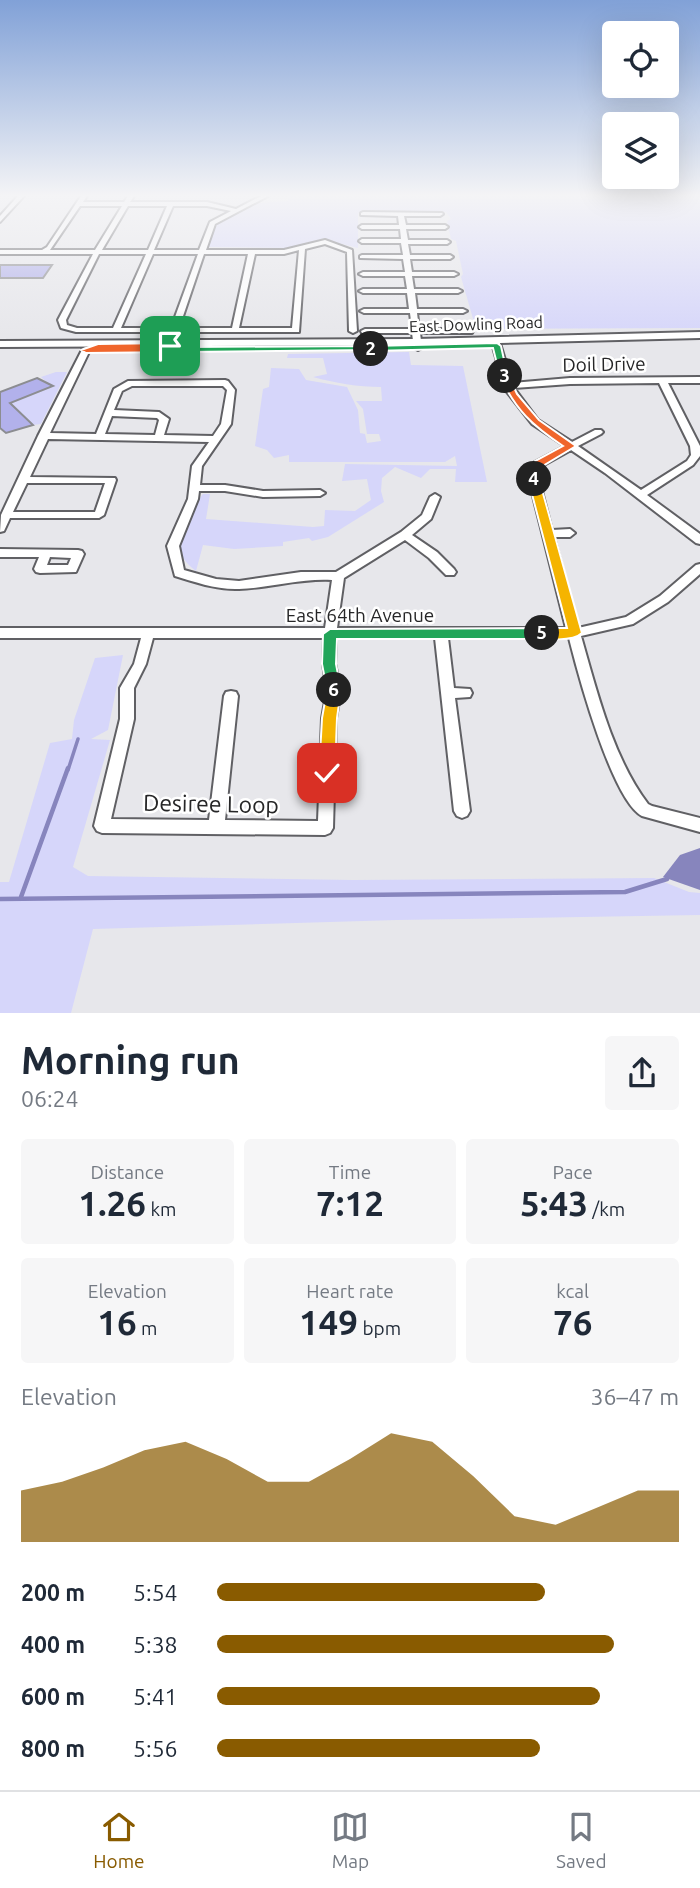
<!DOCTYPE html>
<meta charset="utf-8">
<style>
:root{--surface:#fff;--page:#f6f6f7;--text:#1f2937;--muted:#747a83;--line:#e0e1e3;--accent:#895b00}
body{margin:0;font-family:Ubuntu,sans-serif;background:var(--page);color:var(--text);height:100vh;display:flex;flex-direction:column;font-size:26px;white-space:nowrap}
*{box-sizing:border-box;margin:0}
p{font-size:23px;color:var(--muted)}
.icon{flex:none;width:38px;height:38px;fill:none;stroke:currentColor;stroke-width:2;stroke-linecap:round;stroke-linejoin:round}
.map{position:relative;height:1013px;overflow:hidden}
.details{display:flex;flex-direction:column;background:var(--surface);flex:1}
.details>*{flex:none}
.fabs{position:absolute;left:602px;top:21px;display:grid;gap:14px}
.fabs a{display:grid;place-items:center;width:77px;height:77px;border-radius:7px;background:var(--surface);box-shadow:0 7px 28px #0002;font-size:35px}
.pin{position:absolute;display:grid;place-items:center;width:60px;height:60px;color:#fff;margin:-30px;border-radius:14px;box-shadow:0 4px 10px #0006}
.km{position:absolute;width:35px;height:35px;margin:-18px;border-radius:50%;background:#222;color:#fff;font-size:19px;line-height:35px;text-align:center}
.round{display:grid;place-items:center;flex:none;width:74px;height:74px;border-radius:7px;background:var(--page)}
.overview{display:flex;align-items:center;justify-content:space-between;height:119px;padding:0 21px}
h1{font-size:38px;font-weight:600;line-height:52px}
.figures{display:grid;grid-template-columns:repeat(3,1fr);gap:10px;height:119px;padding:7px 21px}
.figures div{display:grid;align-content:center;border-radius:7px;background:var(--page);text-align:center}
.figures b{font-size:35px;font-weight:600}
.figures small{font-size:19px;font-weight:400}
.figures p{font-size:19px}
.chart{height:196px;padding:14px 21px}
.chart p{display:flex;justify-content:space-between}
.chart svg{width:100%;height:126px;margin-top:7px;fill:var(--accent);opacity:.7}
ul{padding:0 21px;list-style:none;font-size:23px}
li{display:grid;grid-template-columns:112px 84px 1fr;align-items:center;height:52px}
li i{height:18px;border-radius:9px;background:var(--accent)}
.dock{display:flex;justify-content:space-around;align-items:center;height:98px;border-top:2px solid var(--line);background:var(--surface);font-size:19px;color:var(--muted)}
.dock a{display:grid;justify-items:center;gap:4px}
.dock .active{color:var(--accent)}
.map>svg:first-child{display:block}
</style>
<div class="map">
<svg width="700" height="1013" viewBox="0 0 700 1013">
<rect width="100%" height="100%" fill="#e7e7eb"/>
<!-- green -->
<g fill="#d6d6fa">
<path d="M289,196H700V328L476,329L461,277L463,274L456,241L451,239L447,221L451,219L446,212L358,213V248L326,240L290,248L207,247C209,239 212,226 217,220C233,202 266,203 288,201Z"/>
<path d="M409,352L411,365L463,366L487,482H455L456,469H430L421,478L395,467L382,478L381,491L384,502L328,537L312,541L309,538L283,542V546L234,549L203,545L196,571C170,551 180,538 193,514C197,507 198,499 203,494H210L206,519L313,527L324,526L325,510L355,511L371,500L367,479L342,481L345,464L457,466L455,456L445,462H289V455L274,458L267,450L255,446L263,389L269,387L271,368L299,369L306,380L347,387L358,410L360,433L365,434L367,443L381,441L379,434H367L363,409L356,401H382L381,387C358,387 335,383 313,377L327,374L323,358H287L288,354Z"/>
<path d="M56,372H67L41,424L33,425L10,403L52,387L41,377Z"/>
<path d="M123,655L108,730L91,739L110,740L73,867L88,876L353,880L654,878L689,892L700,893V915L397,920L93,929L71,1013H0V882H9L50,743L72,739L74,720L95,658Z"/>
</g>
<!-- water -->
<path fill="#8785bd" d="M700,848V890L663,877L680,855Z"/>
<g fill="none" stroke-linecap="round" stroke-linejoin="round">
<!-- stream-far1 -->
<path stroke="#8785bd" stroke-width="3.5" d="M68,770L78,739"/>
<!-- stream -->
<g stroke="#8785bd" stroke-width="4.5">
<path d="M21,897L68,768"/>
<path d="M0,899L625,892L667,879"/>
</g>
</g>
<!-- building -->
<g fill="#b2b1eb" stroke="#8c8d91" stroke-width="2">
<path d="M0,265H52L43,278H0Z"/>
<path d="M37,378L53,386L10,403L33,425L6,433L0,428V392Z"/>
</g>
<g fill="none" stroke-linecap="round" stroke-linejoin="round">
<defs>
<g id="minor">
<path d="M81,196H87L83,202H124L128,196H134L130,202H207L236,209L261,196H268L215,224L206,250H284L325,240L352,250L357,331L353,333L349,331L347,252L325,244L305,249L299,332H76L61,328L58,320L93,254H0V250H42L47,247ZM80,206H122L95,250H50ZM128,206H167L148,250H102ZM173,206H207L231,211L210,222L199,250H154ZM299,250L292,328H239L255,254H284ZM99,254H146L113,328H77L67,325L66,320ZM153,254H198L171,328H121ZM204,254H248L232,328H179Z"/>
<path d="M363,212L442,213L443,214L440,216H404L406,225H445L448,227L445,229H406L408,240H447L450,242L447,244H408L410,255H450L453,257L450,259H410L412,272H454L458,274L454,276H412L414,289H458L462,291L458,293H415L417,309H463L467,311L463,313H417L419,329H469L473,331L472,333H420L422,348L418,350L414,348L412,333H362L361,331L365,329H412L410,313H364L360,311L364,309H409L407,293H363L359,291L363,289H407L405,276H363L359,274L363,272H405L403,259L360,258V256L362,255H403L401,243H362L359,241L362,239H401L400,229H362L359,227L362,225H399L398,216L361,215V213Z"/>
<path d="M492,338H498L499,340L512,383L570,378L700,377V383H668L700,446V456L693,465L647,495L700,534V544L696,543L605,473L571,450L542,466L538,476L552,530L570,529L575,533L570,537H554L578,628L626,617L660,596L696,565L700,564V574L668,602L633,624L581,636C597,692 613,758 648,804L652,806L700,818V832L642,816C612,800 578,674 569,638H448L454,688L470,689L472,693L470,697L455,698L470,811L467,816L462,818L457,816L454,811L435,638H336L335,664L341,690L336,718L333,828L330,833L325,835L102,833L97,831L94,826L120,719V688L134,664L141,638H0V628H325L332,580C300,578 270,588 239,589C217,590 195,582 175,576L167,546L188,499L192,466L209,442L48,439L30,477L115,478L116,480L104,515L99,518H10L4,531L0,532L1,515L38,436L83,348L98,344L179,342L183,344L179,346L99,348L89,352L50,433L96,434L114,389L128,381L225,380L228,381L235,390L231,424L202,466L200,485H225L263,491L320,490L325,493L320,496L263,497L225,491H199L198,499L179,546L184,570L216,579L239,581L301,572H336L401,532L422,515L430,497L435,494L440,497L431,519L412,535L437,552L454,569L456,572L454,575H446L429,558L405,540L344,578L337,628H566L528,476L535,462L565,446L532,424L507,392L504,386L491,340ZM659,383L690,446L691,455L687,461L641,490L578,446L601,434L603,432L601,430H595L572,442L538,420L514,388L570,384ZM132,386H223L227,390L221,424L213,436L164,435L169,419L159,412L114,410L122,391ZM112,416L157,418L159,420L155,435L105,434ZM27,483H105L95,512H13ZM153,638H324L323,664L327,690L322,718L318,821L225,820L238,696L236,692L231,691L226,692L224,696L209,820L111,819L134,719V688L146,664Z"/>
<path d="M0,549L78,550L82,551L84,554L76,572L40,573L36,572L34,569L39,557H0ZM50,557L71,558L68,565H47Z"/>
</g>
<g id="major">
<path d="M18,196H24L0,222V216Z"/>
<path d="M700,332V338L417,345L0,347V341L417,339Z"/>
</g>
</defs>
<!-- minor casing -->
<use href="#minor" stroke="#606064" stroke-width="4"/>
<!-- major casing -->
<use href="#major" stroke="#606064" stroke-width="4"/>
<!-- minor -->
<use href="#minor" fill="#fff" fill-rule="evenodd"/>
<!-- major -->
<use href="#major" fill="#fff" fill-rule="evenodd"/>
</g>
<!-- sky -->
<linearGradient id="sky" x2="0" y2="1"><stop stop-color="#81a1d7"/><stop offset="0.58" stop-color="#f4f4f6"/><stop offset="1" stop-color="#f4f4f6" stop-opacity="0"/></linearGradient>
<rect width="700" height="337" fill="url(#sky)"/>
<!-- split-1 -->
<path fill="#f0652b" stroke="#fff" stroke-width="2" d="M170,343L174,347L190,350L186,352L86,353L81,350L98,344Z"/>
<!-- split-2 -->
<path fill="#22a559" stroke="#fff" stroke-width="2" d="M371,346L376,349L374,350L186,352L181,350L186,347Z"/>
<!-- split-3 -->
<path fill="#22a559" stroke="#fff" stroke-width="2" d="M497,343L501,346L508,378L500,376L493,348L371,351L367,349L371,346Z"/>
<!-- split-4 -->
<path fill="#f0652b" stroke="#fff" stroke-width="2" d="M505,374H508L517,394L539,420L576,446L543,466L538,482H530L527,475L535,461L563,446C533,426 515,410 500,376Z"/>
<!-- split-5 -->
<path fill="#f5b400" stroke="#fff" stroke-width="2" d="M530,477L539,479L582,633C574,641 543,642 535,633L542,628H567L528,479Z"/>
<!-- split-6 -->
<path fill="#22a559" stroke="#fff" stroke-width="2" d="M542,628L549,633L542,639H337L336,664L341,690L334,696L327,690L322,664L323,634L330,629Z"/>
<!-- split-7 -->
<path fill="#f5b400" stroke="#fff" stroke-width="2" d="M334,685L341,690L337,718L335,773L333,778L327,780L322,778L319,773L322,718L327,690Z"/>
<g text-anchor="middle" stroke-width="5" stroke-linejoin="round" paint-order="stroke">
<!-- far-street labels -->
<g font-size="16" fill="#262627" stroke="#fff">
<text transform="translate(476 324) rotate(-2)" y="6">East Dowling Road</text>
</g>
<!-- street labels -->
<g font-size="19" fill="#262627" stroke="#fff">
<text transform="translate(604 364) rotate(-1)" y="7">Doil Drive</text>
<text x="360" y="622">East 64th Avenue</text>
</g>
<!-- near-street labels -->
<g font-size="23" fill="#262627" stroke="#fff">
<text transform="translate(211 804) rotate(1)" y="8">Desiree Loop</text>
</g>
</g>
</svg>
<div class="fabs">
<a><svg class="icon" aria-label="locate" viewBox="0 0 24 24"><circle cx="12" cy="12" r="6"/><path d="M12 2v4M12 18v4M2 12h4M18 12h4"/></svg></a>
<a><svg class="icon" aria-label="layers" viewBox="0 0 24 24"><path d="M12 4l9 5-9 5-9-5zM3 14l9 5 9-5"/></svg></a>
</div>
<div class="pin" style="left:170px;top:346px;background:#1e9e55"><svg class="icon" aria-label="arrive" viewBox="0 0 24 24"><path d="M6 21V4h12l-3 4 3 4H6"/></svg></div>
<div class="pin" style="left:327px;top:773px;background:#d93025"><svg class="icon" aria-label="check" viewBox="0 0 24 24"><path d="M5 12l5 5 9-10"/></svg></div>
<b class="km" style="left:371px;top:349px">2</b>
<b class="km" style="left:505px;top:376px">3</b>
<b class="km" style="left:534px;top:479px">4</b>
<b class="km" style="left:542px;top:633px">5</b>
<b class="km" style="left:334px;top:690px">6</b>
</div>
<section class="details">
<div class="overview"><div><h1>Morning run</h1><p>06:24</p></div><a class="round"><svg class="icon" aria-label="share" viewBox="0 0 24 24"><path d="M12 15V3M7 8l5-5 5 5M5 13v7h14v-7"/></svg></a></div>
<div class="figures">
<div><p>Distance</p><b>1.26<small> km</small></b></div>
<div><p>Time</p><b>7:12</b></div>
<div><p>Pace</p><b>5:43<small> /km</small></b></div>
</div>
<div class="figures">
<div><p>Elevation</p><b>16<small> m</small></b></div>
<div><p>Heart rate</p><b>149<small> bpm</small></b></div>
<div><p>kcal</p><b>76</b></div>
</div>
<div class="chart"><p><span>Elevation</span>36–47 m</p>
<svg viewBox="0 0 160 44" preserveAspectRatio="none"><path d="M0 44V26L10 23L20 18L30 12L40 9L50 15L60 23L70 23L80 15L90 6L100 9L110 21L120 35L130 38L140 32L150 26L160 26V44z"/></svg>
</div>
<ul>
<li><b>200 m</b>5:54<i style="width:71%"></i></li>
<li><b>400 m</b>5:38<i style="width:86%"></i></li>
<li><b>600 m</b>5:41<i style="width:83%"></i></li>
<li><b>800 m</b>5:56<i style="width:70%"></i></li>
</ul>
</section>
<nav class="dock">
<a class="active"><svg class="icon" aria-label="home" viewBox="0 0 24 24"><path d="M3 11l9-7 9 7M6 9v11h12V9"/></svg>Home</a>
<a><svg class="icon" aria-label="map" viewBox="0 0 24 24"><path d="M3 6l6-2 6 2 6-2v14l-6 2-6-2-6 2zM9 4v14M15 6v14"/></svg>Map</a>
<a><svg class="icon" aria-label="saved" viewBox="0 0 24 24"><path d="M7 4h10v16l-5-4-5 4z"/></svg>Saved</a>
</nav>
